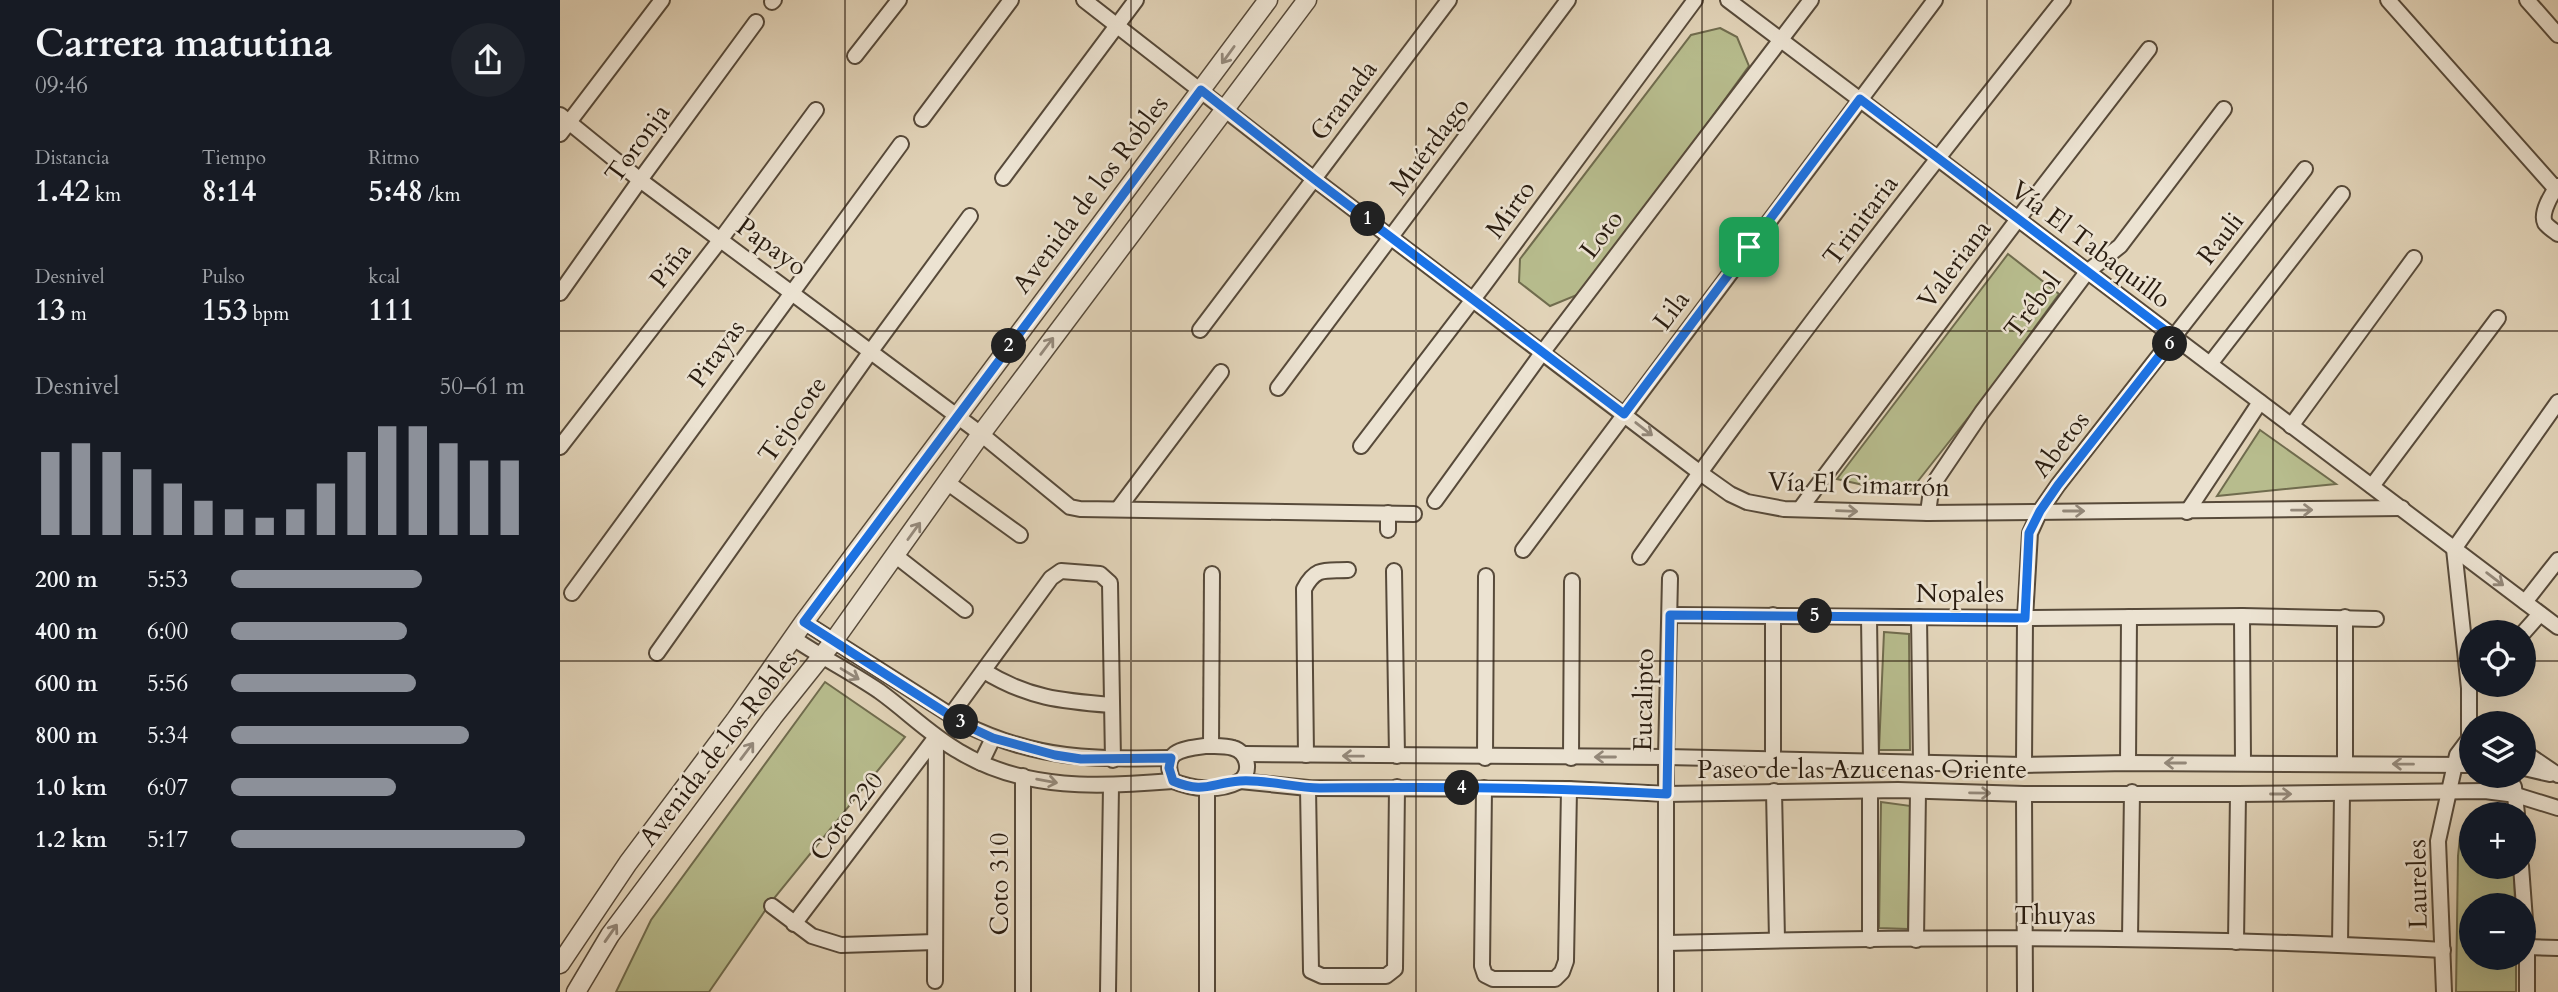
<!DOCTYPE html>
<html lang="es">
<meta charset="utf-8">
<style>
:root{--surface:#171b24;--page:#20242c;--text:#f1f3f6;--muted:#9ea1a6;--accent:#8c9099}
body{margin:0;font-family:Cardo,serif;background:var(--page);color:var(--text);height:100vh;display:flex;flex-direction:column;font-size:26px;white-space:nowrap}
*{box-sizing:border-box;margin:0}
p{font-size:23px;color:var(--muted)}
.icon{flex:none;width:38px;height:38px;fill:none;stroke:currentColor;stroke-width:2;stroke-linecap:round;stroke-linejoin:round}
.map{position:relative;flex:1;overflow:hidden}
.panel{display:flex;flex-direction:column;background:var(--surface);width:560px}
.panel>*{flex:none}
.buttons{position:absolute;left:1899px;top:620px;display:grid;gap:14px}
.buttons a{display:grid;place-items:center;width:77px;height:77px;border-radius:50%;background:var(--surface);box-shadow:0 7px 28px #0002;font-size:35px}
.pin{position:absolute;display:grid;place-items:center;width:60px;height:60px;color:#fff;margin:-30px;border-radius:14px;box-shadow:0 4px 10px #0006}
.km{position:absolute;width:35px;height:35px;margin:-18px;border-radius:50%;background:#222;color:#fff;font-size:19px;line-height:35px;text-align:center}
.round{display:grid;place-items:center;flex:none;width:74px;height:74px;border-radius:37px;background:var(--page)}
.summary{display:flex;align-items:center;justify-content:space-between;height:119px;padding:0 35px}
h1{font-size:38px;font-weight:600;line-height:52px}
.stats{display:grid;grid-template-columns:repeat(3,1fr);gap:10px;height:119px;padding:7px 35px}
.stats div{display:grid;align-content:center}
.stats b{font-size:30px;font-weight:600}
.stats small{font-size:19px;font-weight:400}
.stats p{font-size:19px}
.chart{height:196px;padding:14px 35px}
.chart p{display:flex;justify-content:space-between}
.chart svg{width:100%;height:126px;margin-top:7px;stroke:var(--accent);stroke-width:6}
ul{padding:0 35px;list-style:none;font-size:23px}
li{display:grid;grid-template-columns:112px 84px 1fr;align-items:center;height:52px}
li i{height:18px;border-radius:9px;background:var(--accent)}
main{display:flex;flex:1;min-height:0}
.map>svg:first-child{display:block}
</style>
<main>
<section class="panel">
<div class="summary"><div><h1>Carrera matutina</h1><p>09:46</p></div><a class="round"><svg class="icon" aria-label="share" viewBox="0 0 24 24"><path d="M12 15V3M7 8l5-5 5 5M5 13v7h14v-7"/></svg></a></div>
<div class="stats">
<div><p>Distancia</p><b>1.42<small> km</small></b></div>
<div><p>Tiempo</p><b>8:14</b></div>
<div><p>Ritmo</p><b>5:48<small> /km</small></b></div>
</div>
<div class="stats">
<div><p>Desnivel</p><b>13<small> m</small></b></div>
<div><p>Pulso</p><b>153<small> bpm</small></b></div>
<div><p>kcal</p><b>111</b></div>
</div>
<div class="chart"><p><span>Desnivel</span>50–61 m</p>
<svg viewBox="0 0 160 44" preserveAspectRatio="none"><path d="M5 44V15M15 44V12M25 44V15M35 44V21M45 44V26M55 44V32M65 44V35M75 44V38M85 44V35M95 44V26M105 44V15M115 44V6M125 44V6M135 44V12M145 44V18M155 44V18"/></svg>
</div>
<ul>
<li><b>200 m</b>5:53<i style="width:65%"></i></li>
<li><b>400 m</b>6:00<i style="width:60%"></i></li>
<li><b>600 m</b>5:56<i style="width:63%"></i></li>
<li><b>800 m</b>5:34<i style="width:81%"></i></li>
<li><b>1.0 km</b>6:07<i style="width:56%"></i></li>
<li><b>1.2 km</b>5:17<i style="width:100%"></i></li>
</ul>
</section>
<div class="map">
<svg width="1998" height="992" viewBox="0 0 1998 992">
<rect width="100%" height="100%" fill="#e2d4b9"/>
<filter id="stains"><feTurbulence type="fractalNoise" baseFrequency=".00286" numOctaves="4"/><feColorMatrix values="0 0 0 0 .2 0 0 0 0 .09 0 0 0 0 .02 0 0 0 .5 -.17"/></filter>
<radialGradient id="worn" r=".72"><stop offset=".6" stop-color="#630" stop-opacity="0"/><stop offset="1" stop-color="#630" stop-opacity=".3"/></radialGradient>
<!-- green -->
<g fill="#b7bc8d" stroke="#706c4e" stroke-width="2">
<path d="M1160,28L1177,37L1189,66L1105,182L1017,295L990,306L959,282L960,259L1131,35Z"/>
<path d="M1448,254L1499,294L1430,390L1347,495L1277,479Z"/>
<path d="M1700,430L1776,484L1657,496Z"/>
<path d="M1324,632L1349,634L1350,750H1319Z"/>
<path d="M265,682L345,737L211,902L149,992H56L91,920Z"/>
<path d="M1321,802L1351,806L1348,929L1319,928Z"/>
<path d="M1911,824V866H1954L1955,905H1911V957H1956V992H1896L1898,856L1900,837Z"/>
</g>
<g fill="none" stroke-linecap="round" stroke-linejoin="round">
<defs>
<g id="minor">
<path d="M524,0L754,179L1139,472L1170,494L1187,502L1224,509L1368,513L1842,508"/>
<path d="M1168,0L1998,627"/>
<path d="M1828,0L1995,188"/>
<path d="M1967,0L1998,35"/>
<path d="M212,2L214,0"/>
<path d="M295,56L339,0"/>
<path d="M0,115L80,180L421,434L510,507L520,509L854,514"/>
<path d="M362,119L451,0"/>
<path d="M0,134L102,0"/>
<path d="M443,178L576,0"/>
<path d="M1998,186C1992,193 1980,213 1985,223C1988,227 1994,231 1998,234"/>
<path d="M0,293L80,180L196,22"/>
<path d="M640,330L889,0"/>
<path d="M1650,364L1782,194"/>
<path d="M718,388L1008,0"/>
<path d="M1731,426L1854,258"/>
<path d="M801,446L924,285L1135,0"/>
<path d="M0,447L161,239L256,110"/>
<path d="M388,483L460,535"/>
<path d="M1812,486L1938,318"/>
<path d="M875,501L982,353L1251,0"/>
<path d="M558,509L661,372"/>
<path d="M1240,509L1458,219L1589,49"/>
<path d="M1627,512L1700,402"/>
<path d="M1368,513L1370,498L1376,480L1422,412L1527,272L1560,246L1664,109"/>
<path d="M828,530V513"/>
<path d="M963,550L1375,0"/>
<path d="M336,556L405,610"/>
<path d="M1080,557C1214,366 1358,182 1503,0"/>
<path d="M834,571L837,756"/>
<path d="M12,593L341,144"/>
<path d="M1965,602L1998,560"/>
<path d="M1110,615L1465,618L1682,616L1816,619"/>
<path d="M1682,616L1683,763"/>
<path d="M1309,617L1311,762"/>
<path d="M1359,617L1361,762"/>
<path d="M1785,617V763"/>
<path d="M244,622L406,725C476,759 534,760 611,758"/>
<path d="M1964,632L1980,614"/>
<path d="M233,638C261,657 291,672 319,691C347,711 370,735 400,752C465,791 540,787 613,781"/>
<path d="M97,653L311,351L410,216"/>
<path d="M424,671C468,698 501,701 551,705"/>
<path d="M391,715L491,578L501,571L540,574L550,583L553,760"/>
<path d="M645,746C654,746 665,745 673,748C688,752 693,774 678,782C658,792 632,789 613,781C600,751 622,749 645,746Z"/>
<path d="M651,746L652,574"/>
<path d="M1964,752L1998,775"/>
<path d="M684,754L1106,757L1464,765L1568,763L1911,765"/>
<path d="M746,755L744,589C756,566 766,571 788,570"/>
<path d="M925,758L926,576"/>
<path d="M1011,758L1012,581"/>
<path d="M1213,760V615"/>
<path d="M421,763L433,738"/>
<path d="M1568,763L1569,617"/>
<path d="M1464,765L1465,618L1470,533L1480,511L1498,485L1745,169"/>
<path d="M1964,768L1990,774"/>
<path d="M1948,775L1954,787L1957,814"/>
<path d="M463,776V992"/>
<path d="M680,781L748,788L1009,789L1107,794L1338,790L1464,794H1678L1925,791L1956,795L1998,808"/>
<path d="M647,788V992"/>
<path d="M748,788L751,971L762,976H826L835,969L837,787"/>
<path d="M924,788L922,966L925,975L933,979H995L1002,972L1006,961L1009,789"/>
<path d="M1214,791L1217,940"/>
<path d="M1310,791V940"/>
<path d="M1464,794L1465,992"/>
<path d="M1961,866L1967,947V992"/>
<path d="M212,906L252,936L281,945L375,942"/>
<path d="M234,924L376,737"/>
<path d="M1570,939L1572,792"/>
<path d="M1356,940L1358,791"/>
<path d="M1676,942L1678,794"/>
<path d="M1106,943C1365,936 1625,935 1883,950"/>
<path d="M1780,944L1782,794"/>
<path d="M1967,947L1998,948"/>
<path d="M375,981L376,737"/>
<path d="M548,992L551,786"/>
<path d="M1106,992V757L1110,578"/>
<path d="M1884,992L1878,841L1897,755L1909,739V688L1894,549L1998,402"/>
</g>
<g id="tertiary">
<path d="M0,964L68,863L176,719L244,622L708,0"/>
<path d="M16,992L50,935L213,717L273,642L421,434L747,0"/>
</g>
</defs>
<!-- minor casing -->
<use href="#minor" stroke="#574a3a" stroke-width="18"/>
<!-- tertiary casing -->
<use href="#tertiary" stroke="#574a3a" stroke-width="21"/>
<!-- minor -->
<use href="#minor" stroke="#ece3d2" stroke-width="14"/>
<!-- tertiary -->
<use href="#tertiary" stroke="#ece3d2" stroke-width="18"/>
</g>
<!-- one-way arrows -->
<defs><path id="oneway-shaft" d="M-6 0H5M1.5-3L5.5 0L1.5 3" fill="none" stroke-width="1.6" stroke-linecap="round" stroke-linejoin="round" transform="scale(1.75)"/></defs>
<g stroke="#94897b">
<use href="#oneway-shaft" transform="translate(668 55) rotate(126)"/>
<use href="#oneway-shaft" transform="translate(487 346) rotate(-53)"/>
<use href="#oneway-shaft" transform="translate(1084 429) rotate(38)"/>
<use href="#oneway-shaft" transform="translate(1742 510) rotate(-1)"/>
<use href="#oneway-shaft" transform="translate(1287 511) rotate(2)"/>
<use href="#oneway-shaft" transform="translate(1514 511)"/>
<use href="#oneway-shaft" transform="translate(354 531) rotate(-54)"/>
<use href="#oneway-shaft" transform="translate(1935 579) rotate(37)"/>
<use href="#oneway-shaft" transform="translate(290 674) rotate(31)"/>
<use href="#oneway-shaft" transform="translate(187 751) rotate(-53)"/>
<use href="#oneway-shaft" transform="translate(793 756) rotate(-179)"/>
<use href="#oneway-shaft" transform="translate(1045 757) rotate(180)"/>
<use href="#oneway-shaft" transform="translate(1615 763) rotate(-180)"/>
<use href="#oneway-shaft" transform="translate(1843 764) rotate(-179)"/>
<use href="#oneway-shaft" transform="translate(487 781) rotate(10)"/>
<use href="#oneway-shaft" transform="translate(1420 793) rotate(1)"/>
<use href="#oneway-shaft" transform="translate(1721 794)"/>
<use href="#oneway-shaft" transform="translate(51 933) rotate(-55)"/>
</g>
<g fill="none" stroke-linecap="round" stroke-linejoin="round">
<defs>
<path id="route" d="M641,90L754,179L1064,414L1300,99L1614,337L1498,485L1480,511L1469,533L1465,618L1110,615L1107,794C991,787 876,787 760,788C735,788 704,779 680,781C651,783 644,794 613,781L609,768L611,758L521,759L495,755L433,738L405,725L244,622Z"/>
</defs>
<!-- route casing -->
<use href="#route" stroke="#fff" stroke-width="14"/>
<!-- route -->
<use href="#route" stroke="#1a73e8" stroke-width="9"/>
</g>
<!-- grid -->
<path fill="none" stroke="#291c10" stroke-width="2" stroke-opacity="0.55" d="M285,0V992M571,0V992M856,0V992M1142,0V992M1427,0V992M1713,0V992M0,331H1998M0,661H1911M1964,661H1998"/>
<g text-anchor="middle" stroke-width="5" stroke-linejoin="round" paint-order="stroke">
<!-- street labels -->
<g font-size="26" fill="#291c10" stroke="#ece3d2">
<text transform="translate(783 100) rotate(-53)" y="9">Granada</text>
<text transform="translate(77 143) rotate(-54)" y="9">Toronja</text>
<text transform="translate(869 146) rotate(-53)" y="9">Muérdago</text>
<text transform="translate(530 194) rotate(-53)" y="9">Avenida de los Robles</text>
<text transform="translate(950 209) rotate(-54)" y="9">Mirto</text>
<text transform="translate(1300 220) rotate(-53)" y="9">Trinitaria</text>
<text transform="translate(1041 234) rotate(-53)" y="9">Loto</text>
<text transform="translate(1660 238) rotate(-52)" y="9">Rauli</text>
<text transform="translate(1531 244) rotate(37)" y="9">Vía El Tabaquillo</text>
<text transform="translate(212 246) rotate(36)" y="9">Papayo</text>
<text transform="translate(1394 264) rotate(-53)" y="9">Valeriana</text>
<text transform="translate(110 265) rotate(-52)" y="9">Piña</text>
<text transform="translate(1472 305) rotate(-53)" y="9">Trébol</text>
<text transform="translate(1111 310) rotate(-53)" y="9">Lila</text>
<text transform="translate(156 353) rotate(-54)" y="9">Pitayas</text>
<text transform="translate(232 419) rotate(-55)" y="9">Tejocote</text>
<text transform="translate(1500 444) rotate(-52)" y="9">Abetos</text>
<text transform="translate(1299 484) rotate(2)" y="9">Vía El Cimarrón</text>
<text x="1400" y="602">Nopales</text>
<text transform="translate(1083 700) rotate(-89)" y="9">Eucalipto</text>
<text transform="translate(158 748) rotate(-52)" y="9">Avenida de los Robles</text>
<text x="1302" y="778">Paseo de las Azucenas Oriente</text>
<text transform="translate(286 816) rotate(-53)" y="9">Coto 220</text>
<text transform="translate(439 884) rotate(-90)" y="9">Coto 310</text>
<text transform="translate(1857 884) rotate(-91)" y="9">Laureles</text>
<text x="1495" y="924">Thuyas</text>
</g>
</g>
<rect width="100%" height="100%" filter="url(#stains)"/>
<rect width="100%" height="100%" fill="url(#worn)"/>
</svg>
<div class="buttons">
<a><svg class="icon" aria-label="locate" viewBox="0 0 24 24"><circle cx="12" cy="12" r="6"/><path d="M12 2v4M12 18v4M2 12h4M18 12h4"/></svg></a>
<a><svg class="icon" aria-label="layers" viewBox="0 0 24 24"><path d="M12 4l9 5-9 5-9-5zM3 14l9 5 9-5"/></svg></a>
<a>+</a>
<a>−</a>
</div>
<div class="pin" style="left:1189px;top:247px;background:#1e9e55"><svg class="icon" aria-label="arrive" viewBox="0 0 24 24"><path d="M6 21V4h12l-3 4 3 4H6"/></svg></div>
<b class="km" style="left:808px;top:219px">1</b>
<b class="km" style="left:449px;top:346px">2</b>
<b class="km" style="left:401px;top:722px">3</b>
<b class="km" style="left:902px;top:788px">4</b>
<b class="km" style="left:1255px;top:616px">5</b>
<b class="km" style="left:1610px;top:344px">6</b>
</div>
</main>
